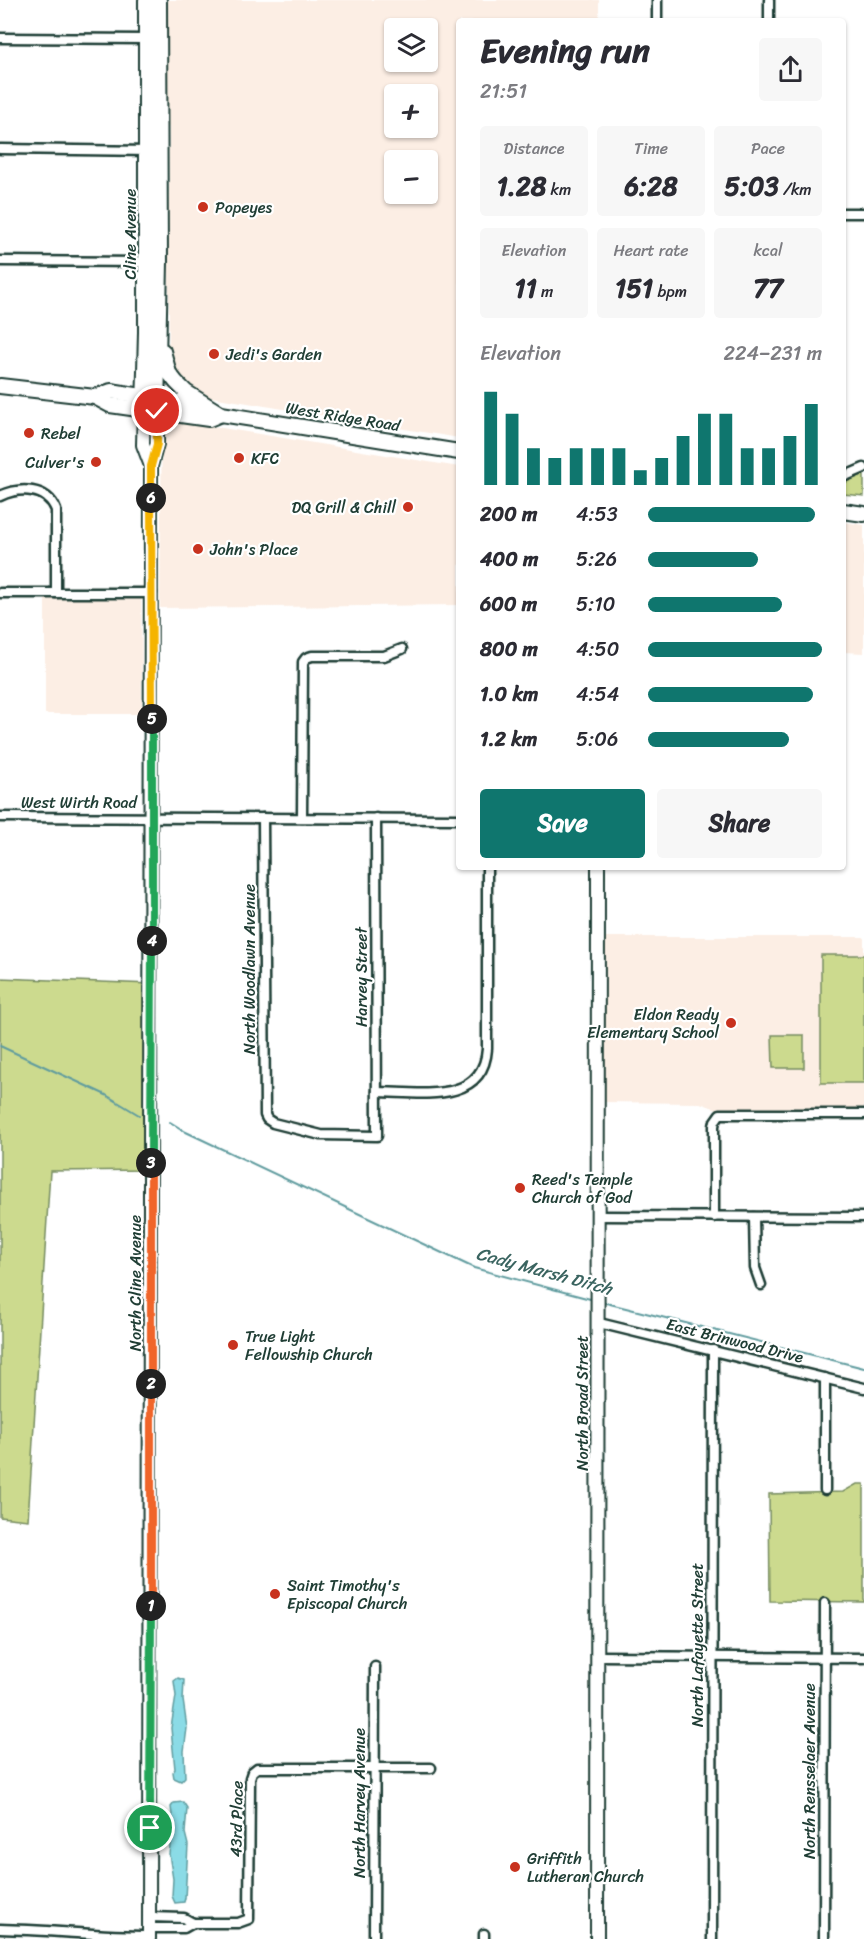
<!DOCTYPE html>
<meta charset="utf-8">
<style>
:root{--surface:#fff;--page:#f7f7f7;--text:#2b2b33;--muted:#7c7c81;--accent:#0f766e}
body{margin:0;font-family:Sriracha,sans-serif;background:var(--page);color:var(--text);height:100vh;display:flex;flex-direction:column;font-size:22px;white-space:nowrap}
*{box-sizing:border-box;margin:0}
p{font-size:20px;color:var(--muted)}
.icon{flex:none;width:33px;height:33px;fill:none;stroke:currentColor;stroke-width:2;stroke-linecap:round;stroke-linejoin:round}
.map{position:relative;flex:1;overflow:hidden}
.side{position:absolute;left:456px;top:18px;width:390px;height:852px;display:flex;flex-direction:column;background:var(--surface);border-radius:6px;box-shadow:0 2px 4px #0004}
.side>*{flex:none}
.buttons{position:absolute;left:384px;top:18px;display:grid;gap:12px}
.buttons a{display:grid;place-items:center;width:54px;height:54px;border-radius:6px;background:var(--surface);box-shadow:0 2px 4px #0004;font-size:30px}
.pin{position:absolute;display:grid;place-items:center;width:51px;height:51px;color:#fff;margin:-26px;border:3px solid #fff;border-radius:50%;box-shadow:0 2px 6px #0007}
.km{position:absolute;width:30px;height:30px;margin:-15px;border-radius:50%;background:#222;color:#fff;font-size:16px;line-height:30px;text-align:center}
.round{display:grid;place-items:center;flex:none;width:63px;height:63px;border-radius:6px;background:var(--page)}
.head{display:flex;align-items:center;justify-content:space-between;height:102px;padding:0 24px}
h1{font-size:33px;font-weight:800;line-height:45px}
.figures{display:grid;grid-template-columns:repeat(3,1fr);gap:9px;height:102px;padding:6px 24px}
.figures div{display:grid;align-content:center;border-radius:6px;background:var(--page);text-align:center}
.figures b{font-size:26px;font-weight:800}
.figures small{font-size:16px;font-weight:400}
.figures p{font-size:16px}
.chart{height:168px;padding:12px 24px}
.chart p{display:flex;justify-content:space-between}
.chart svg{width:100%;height:108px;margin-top:6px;stroke:var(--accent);stroke-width:6}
.action{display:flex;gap:12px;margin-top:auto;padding:12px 24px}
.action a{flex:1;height:69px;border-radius:6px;background:var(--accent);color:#fff;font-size:24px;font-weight:800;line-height:69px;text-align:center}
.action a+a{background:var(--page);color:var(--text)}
ul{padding:0 24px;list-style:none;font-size:20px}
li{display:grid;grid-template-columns:96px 72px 1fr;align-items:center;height:45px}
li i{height:15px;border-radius:8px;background:var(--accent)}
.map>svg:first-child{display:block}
</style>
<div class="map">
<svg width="864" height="1939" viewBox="0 0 864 1939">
<rect width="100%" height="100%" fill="#fff"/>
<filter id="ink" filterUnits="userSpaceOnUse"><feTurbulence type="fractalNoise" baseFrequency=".0167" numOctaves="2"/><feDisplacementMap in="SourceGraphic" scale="12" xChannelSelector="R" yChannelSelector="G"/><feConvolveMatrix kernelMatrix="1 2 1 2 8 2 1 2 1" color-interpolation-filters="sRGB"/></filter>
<g filter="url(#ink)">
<!-- built -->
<g fill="#fceee4" fill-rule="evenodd">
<path d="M165,0H599V21H459V438L205,396L191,391L169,364L167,345L169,342V129L165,114ZM394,28H428V62H394ZM394,94H428V128H394ZM394,160H428V194H394Z"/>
<path d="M162,418L459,467V605L160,608Z"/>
<path d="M843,522L864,525V653L843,652Z"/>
<path d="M45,599H141L142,714H45Z"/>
<path d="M598,937H864V1114L728,1113L700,1103L599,1102Z"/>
</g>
<!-- green -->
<g fill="#ccda8e" stroke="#768c61" stroke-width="1.5">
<path d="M864,473V496L843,494C843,478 851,478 864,473Z"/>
<rect x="821" y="955" width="43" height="128"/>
<path d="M0,978L151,984V1170L50,1171L28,1520L0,1517Z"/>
<path d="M772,1035H804V1068H773Z"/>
<path d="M857,1484H864V1602L770,1601L769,1494L843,1492Z"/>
</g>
<!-- water -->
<g fill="#8bdbe6" stroke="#609c9f" stroke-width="1.5">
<path d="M178,1678L184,1680L183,1700L187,1728L184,1751L185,1777L181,1781L174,1778L173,1772L175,1769L171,1728L176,1696L174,1681Z"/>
<path d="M183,1802L187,1808L185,1833L188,1845L185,1898L184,1902L175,1903L172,1896L173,1879L169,1854L173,1822L171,1807L174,1803Z"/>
</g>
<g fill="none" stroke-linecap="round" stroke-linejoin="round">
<!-- stream -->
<g stroke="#609c9f" stroke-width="2">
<path d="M0,1046L106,1095L139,1115"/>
<path d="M170,1122L186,1132L474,1268L594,1300"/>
<path d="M602,1302L864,1368"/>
</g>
<defs>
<g id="street">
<path d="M657,0V21"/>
<path d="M769,0V21"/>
<path d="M0,38L146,39"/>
<path d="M0,149L151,151"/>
<path d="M843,213H864"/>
<path d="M0,261L146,262"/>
<path d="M843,477L864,468"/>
<path d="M0,496C20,487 47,487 56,510V593"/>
<path d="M0,593H152"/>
<path d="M0,817L459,819"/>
<path d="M263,818L265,1115L267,1119L273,1123L321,1135L377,1136L376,818"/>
<path d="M302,818L303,662L306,658L312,656H384L402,649"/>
<path d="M377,1092C417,1092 483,1106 487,1049V867"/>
<path d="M598,1216L864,1217"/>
<path d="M714,1217V1126L715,1121L720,1114H864"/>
<path d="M754,1217L755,1268L761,1285"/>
<path d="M599,1323L864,1388"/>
<path d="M825,1378V1490"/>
<path d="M598,1656L864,1658"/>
<path d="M150,1917L184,1918L193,1923H238L249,1919L250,1778L252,1772L257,1768H431"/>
<path d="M150,1928H184L193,1923"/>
<path d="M0,1929C50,1930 99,1936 149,1936"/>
<path d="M374,1939L375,1667"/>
<path d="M484,1939V1934"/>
<path d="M712,1939L713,1350"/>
<path d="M824,1939L825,1603"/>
</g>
<g id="secondary">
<path d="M144,410L143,445L151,466"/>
<path d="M149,1939L151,466L157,444V411"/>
<path d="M597,1939L598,867"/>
</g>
<g id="primary">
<path d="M163,351L169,373L176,382L186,392L221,414L459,452"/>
<path d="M0,386L95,397L110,405L209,419L221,414"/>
<path d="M95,397L111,391L203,406"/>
<path d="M144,410L146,332V0"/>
<path d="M157,411L160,262L159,0"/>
<path d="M843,511L864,514"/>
</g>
</defs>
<!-- street casing -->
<use href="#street" stroke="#1f3d34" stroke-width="13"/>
<!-- secondary casing -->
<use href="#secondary" stroke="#1f3d34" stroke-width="16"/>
<!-- primary casing -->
<use href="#primary" stroke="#1f3d34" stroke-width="18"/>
<!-- street -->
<use href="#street" stroke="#fff" stroke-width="8"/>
<!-- secondary -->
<use href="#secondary" stroke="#fff" stroke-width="12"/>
<!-- primary -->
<use href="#primary" stroke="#fff" stroke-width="14"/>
</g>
</g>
<g fill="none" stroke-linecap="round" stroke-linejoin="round" filter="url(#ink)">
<defs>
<path id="split-1" d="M150,1828L151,1606"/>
<path id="split-2" d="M151,1606V1384"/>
<path id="split-3" d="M151,1384V1163"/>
<path id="split-4" d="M151,1163L152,941"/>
<path id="split-5" d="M152,941V719"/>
<path id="split-6" d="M151,498L152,719"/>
<path id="split-7" d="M151,498V466L157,444V411"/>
</defs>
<!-- split-1 casing -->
<use href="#split-1" stroke="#fff" stroke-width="12"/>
<!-- split-2 casing -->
<use href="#split-2" stroke="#fff" stroke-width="12"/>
<!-- split-3 casing -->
<use href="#split-3" stroke="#fff" stroke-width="12"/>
<!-- split-4 casing -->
<use href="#split-4" stroke="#fff" stroke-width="12"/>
<!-- split-5 casing -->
<use href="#split-5" stroke="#fff" stroke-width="12"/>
<!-- split-6 casing -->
<use href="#split-6" stroke="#fff" stroke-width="12"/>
<!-- split-7 casing -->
<use href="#split-7" stroke="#fff" stroke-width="12"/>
<!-- split-1 -->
<use href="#split-1" stroke="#22a559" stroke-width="8"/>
<!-- split-2 -->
<use href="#split-2" stroke="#f0652b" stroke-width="8"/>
<!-- split-3 -->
<use href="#split-3" stroke="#f0652b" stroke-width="8"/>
<!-- split-4 -->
<use href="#split-4" stroke="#22a559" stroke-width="8"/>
<!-- split-5 -->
<use href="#split-5" stroke="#22a559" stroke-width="8"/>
<!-- split-6 -->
<use href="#split-6" stroke="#f5b400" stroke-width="8"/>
<!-- split-7 -->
<use href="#split-7" stroke="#f5b400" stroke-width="8"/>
</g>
<!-- markers -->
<g fill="#c8321e" stroke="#fff" stroke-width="2">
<circle cx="203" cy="207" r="6"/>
<circle cx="214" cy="354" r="6"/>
<circle cx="29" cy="433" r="6"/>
<circle cx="239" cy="458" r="6"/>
<circle cx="96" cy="462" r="6"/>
<circle cx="408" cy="507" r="6"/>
<circle cx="198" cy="549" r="6"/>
<circle cx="731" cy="1023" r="6"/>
<circle cx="520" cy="1188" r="6"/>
<circle cx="233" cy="1345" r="6"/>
<circle cx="275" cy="1594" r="6"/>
<circle cx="515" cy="1867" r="6"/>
</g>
<g text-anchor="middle" stroke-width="4.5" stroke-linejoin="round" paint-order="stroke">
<!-- poi labels -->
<g font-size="16" fill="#1f3d34" stroke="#fff" text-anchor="start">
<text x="215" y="213">Popeyes</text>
<text x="226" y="360">Jedi's Garden</text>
<text x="41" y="439">Rebel</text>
<text x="251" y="464">KFC</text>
<text x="84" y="468" text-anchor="end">Culver's</text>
<text x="396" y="513" text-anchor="end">DQ Grill &amp; Chill</text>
<text x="210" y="555">John's Place</text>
<text x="719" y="1020" text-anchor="end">Eldon Ready<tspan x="719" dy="18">Elementary School</tspan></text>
<text x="532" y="1185">Reed's Temple<tspan x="532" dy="18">Church of God</tspan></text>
<text x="245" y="1342">True Light<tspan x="245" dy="18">Fellowship Church</tspan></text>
<text x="287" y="1591">Saint Timothy's<tspan x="287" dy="18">Episcopal Church</tspan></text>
<text x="527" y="1864">Griffith<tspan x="527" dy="18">Lutheran Church</tspan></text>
</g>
<!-- street labels -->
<g font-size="16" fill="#1f3d34" stroke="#fff">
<text transform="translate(130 234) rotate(-90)" y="6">Cline Avenue</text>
<text transform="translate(343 416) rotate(9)" y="6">West Ridge Road</text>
<text x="79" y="808">West Wirth Road</text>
<text transform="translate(249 969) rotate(-90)" y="6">North Woodlawn Avenue</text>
<text transform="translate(361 977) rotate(-90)" y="6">Harvey Street</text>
<text transform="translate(135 1283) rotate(-90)" y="6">North Cline Avenue</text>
<text transform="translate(735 1340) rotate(14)" y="6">East Brinwood Drive</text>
<text transform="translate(582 1403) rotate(-90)" y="6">North Broad Street</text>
<text transform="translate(697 1645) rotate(-90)" y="6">North Lafayette Street</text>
<text transform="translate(809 1771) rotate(-90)" y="6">North Rensselaer Avenue</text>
<text transform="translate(359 1803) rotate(-90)" y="6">North Harvey Avenue</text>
<text transform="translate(236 1819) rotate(-89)" y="6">43rd Place</text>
</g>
<!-- water labels -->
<g font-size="18" font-style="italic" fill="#3a6460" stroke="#fff">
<text transform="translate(544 1271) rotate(15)" y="6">Cady Marsh Ditch</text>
</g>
</g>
</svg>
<div class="buttons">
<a><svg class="icon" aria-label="layers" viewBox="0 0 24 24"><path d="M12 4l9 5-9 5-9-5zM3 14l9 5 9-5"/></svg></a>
<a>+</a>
<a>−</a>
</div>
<div class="pin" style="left:150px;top:1828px;background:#1e9e55"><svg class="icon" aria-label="arrive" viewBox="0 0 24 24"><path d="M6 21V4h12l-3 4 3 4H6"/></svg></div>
<div class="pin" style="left:157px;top:411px;background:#d93025"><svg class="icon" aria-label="check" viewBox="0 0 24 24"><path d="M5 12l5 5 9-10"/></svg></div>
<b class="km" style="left:151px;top:1606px">1</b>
<b class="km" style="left:151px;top:1384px">2</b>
<b class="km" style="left:151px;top:1163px">3</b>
<b class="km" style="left:152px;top:941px">4</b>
<b class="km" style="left:152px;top:719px">5</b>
<b class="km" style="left:151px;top:498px">6</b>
<section class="side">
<div class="head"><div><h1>Evening run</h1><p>21:51</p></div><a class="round"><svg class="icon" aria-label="share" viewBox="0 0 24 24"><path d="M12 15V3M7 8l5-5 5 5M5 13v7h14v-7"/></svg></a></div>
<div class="figures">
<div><p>Distance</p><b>1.28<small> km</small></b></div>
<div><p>Time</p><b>6:28</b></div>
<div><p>Pace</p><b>5:03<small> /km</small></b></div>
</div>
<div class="figures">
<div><p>Elevation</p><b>11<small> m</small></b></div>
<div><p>Heart rate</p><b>151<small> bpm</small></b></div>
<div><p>kcal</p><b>77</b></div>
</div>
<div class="chart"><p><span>Elevation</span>224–231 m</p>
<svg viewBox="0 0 160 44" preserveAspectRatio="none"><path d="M5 44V6M15 44V15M25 44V29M35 44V33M45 44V29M55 44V29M65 44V29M75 44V38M85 44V33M95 44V24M105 44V15M115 44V15M125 44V29M135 44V29M145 44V24M155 44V11"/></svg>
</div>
<ul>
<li><b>200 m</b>4:53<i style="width:96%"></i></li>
<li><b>400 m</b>5:26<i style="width:63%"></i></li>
<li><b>600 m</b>5:10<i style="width:77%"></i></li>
<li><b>800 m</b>4:50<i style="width:100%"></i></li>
<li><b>1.0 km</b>4:54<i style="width:95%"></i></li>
<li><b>1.2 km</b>5:06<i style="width:81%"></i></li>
</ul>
<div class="action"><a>Save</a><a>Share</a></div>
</section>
</div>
